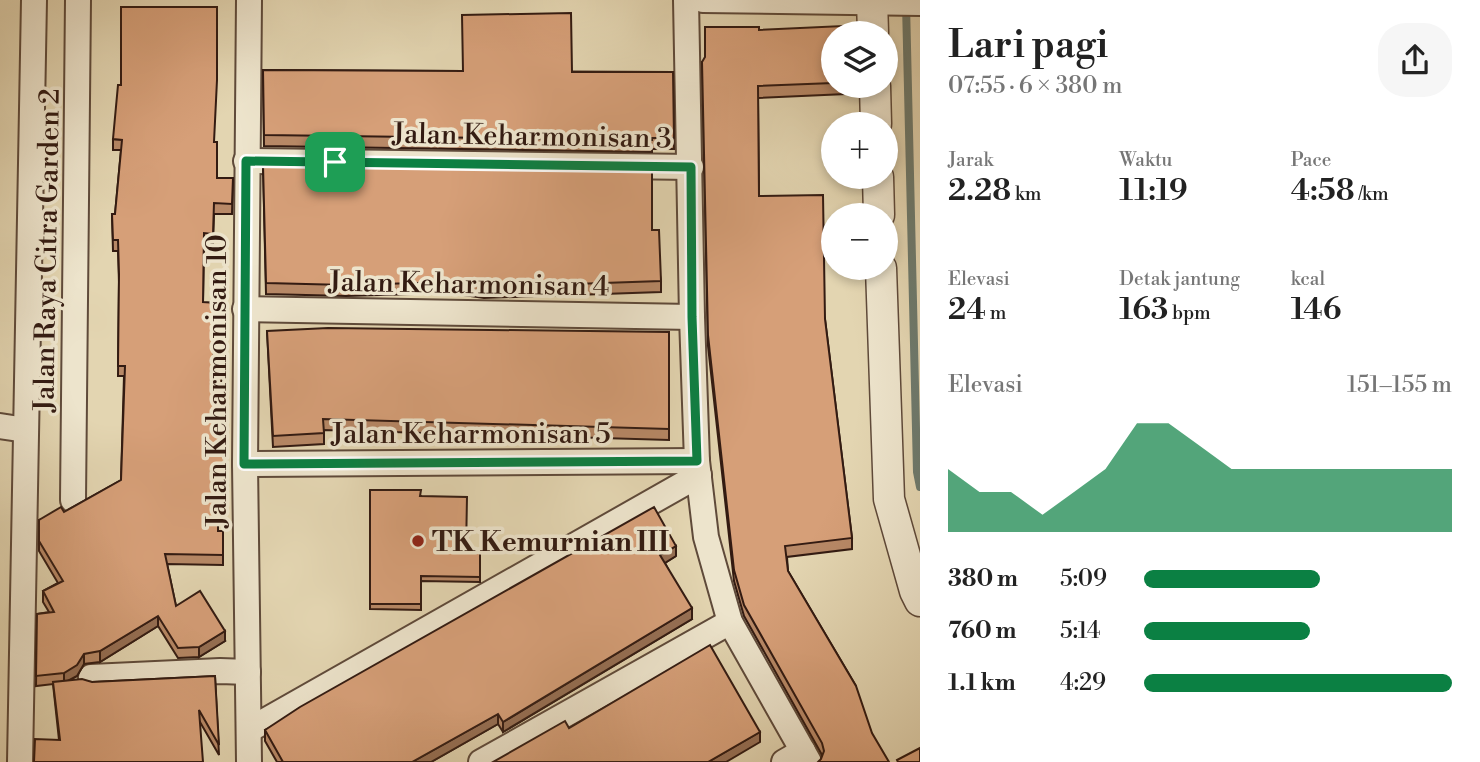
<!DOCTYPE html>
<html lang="id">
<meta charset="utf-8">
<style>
:root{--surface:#fff;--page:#f6f6f6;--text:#222;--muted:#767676;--accent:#0b8043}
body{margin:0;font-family:"Libre Bodoni",serif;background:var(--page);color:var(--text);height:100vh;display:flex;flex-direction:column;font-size:26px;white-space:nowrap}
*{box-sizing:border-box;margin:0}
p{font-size:23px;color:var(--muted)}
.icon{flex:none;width:38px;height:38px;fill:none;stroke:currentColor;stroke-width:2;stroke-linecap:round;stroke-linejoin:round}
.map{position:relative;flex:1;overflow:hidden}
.details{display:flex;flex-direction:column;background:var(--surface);width:560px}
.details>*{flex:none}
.controls{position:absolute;left:821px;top:21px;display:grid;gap:14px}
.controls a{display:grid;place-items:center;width:77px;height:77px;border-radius:50%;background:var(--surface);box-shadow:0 4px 10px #0003;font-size:35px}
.pin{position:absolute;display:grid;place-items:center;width:60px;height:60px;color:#fff;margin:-30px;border-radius:14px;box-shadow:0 4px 10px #0006}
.round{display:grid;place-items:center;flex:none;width:74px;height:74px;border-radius:28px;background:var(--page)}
.headline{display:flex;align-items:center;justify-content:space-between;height:119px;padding:0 28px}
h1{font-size:38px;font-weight:600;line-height:52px}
.stats{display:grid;grid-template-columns:repeat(3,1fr);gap:10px;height:119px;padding:7px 28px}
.stats div{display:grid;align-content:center}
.stats b{font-size:30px;font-weight:600}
.stats small{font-size:19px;font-weight:400}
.stats p{font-size:19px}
.chart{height:196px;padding:14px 28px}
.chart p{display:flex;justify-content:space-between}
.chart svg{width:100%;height:126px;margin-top:7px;fill:var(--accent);opacity:.7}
ul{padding:0 28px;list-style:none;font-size:23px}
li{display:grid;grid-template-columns:112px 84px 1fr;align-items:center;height:52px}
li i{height:18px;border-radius:9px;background:var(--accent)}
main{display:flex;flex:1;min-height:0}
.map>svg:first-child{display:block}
</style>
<main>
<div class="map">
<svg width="920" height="762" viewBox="0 0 920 762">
<rect width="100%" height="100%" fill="#e3d5b1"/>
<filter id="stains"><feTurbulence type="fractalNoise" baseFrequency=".00286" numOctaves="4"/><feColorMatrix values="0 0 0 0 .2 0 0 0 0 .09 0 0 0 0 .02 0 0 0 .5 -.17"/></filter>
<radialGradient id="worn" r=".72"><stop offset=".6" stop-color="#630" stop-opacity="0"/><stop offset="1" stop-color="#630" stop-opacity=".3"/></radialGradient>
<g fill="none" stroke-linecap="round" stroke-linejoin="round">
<!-- stream -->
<path stroke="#6e7a6d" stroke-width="8" d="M906,4L917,472L920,487"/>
<defs>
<g id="minor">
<path d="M249,0L245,464L249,762"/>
<path d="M686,0L692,317L697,461L706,537L730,622L809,762"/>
<path d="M703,0L920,3"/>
<path d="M246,161L691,167"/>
<path d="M245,309L692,317"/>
<path d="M0,426L26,430"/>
<path d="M245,464L697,461"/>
<path d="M73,500L78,0"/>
<path d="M91,677L220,671L248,672"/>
<path d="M249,730L699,475"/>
<path d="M20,762L34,0"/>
<path d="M481,762L730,622"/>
<path d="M784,762L803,751"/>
</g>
<g id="tertiary">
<path d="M872,0L873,33"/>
<path d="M875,86L876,124"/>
<path d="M878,177L879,215"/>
<path d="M881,268L889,499L915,591L920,601"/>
</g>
</defs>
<!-- minor casing -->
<use href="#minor" stroke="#5f4a3a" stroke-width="28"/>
<!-- tertiary casing -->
<use href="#tertiary" stroke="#5f4a3a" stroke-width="33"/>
<!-- minor -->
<use href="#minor" stroke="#ede4cc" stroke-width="24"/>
<!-- tertiary -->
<use href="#tertiary" stroke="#ede4cc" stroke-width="30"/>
</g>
<!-- wall -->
<g fill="#b88967" stroke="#331b12" stroke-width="2">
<path d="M759,30L833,33V86H846V94L758,98L759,196L825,319L852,538V549L787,557L788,571L856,686L821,759L822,755L744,616L734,581L708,346L702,62Z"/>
<path d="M263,70L673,72L674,149H652V152L264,146Z"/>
<path d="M113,139L215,142L217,178H233L232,214H214L213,244H204L203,302L218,314L213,374L222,386L216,434L227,435L225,501H218V531H223V565L167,564L176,606L225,641L199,657L178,658L158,626L100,662L84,664L77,676L69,680L92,682L215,676L219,755L200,722L59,740L53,684L36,686L37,614L49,612L43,602V591L58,583L39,551V520L64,512L121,480L124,376H118L119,282L118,251H113L112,214H115L121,150H113Z"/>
<path d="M263,165L652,230L661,281V292L484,298L450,293L346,296L266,294Z"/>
<path d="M267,331L669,332V440L324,430V444L273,447Z"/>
<path d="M370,490L421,496L466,551H480V582L421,581V610L370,609Z"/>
<path d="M676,556L665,563L692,619L503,732L498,724L431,762H277L265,741V730Z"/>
</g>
<!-- shaded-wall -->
<g fill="#966f54" stroke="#331b12" stroke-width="2">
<path d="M218,303V314L212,384V374Z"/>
<path d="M222,375V386L215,445V434Z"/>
<path d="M676,546V556L660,566V555Z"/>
<path d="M692,608V619L503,732V722Z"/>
<path d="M158,616V626L100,662V651Z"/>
<path d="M225,631V641L199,657V647Z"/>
<path d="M84,654V664L77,676L64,683V673Z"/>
<path d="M498,714V724L431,762H412Z"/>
<path d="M760,732V742L726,762H708Z"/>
</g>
<!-- building -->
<g fill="#d69f78" stroke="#331b12" stroke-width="2">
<path d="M121,7H217V80L214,142H217V178H233L232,204L214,203L213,234L204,233L203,302L218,303L212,374L222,375L215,434L227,435L225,491L218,490V531H223V555L165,554L176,606L200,591L225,631L199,647L178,648L158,616L100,651L84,654L77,665L64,673L36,676L37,614L54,612L43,591L63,581L39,541V520L61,507L64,512L121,480L125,366H118L119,274L118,240H113L112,214H115L122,140L113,139L118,85H121Z"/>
<path d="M571,13L572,72H673L674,138H652V140L264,135L263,70L463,71L462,15Z"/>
<path d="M843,26V33H833V83L758,86L759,196L823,195L825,319L852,538L785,546L788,571L856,686L872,733L889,762H818L821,759L824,751L822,743L744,605L734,570L708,335L702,62L705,57V27H759V30Z"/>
<path d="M263,165L652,170V230H659L661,281L484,287L450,282L346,285L266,283Z"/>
<path d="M328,328L669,332V429L323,419L324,433L273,436L267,331Z"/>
<path d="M370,490H421L420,496L467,497L466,551H480V577L421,576V604H370Z"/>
<path d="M654,507L676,546L660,555L692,608L503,722L498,714L412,762H283L265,730L300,707Z"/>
<path d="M710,645L760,732L708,762H493L565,721L569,728Z"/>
<path d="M215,676L219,745L199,710L203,762H34L35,739L60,740L53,682L82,679L92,682Z"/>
<path d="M920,748V762H898L897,760Z"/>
</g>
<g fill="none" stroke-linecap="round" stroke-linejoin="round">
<defs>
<path id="route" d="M246,161L691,167L692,317L697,461L244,464Z"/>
</defs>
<!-- route casing -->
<use href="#route" stroke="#fff" stroke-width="14"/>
<!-- route -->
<use href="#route" stroke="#0b8043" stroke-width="9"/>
</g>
<!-- markers -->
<circle fill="#8f2418" stroke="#ede4cc" stroke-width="2.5" cx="418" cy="541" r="7"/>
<g text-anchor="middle" stroke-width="7" stroke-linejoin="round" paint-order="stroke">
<!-- street labels -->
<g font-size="28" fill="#331b12" stroke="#ede4cc">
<text transform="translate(532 135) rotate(1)" y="10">Jalan Keharmonisan 3</text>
<text transform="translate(46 250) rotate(-89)" y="10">Jalan Raya Citra Garden 2</text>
<text transform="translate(469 283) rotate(1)" y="10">Jalan Keharmonisan 4</text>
<text transform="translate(216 381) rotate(-90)" y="10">Jalan Keharmonisan 10</text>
<text x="471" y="443">Jalan Keharmonisan 5</text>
</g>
<!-- poi labels -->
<g font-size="28" font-weight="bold" fill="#331b12" stroke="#ede4cc" text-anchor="start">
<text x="432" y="551">TK Kemurnian III</text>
</g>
</g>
<rect width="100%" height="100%" filter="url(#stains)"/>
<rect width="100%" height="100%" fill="url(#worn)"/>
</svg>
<div class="controls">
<a><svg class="icon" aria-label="layers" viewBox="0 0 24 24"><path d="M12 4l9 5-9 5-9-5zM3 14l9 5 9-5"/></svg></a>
<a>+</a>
<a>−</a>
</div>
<div class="pin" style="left:335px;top:162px;background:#1e9e55"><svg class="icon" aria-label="arrive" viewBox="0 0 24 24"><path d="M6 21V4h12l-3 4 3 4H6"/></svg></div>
</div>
<section class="details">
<div class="headline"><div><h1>Lari pagi</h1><p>07:55 · 6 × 380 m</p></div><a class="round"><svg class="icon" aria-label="share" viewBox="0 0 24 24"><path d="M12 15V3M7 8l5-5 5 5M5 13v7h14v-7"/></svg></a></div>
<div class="stats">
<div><p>Jarak</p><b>2.28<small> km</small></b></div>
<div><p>Waktu</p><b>11:19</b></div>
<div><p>Pace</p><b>4:58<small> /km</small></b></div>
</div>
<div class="stats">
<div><p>Elevasi</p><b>24<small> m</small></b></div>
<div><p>Detak jantung</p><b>163<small> bpm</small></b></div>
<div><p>kcal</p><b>146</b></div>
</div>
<div class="chart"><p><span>Elevasi</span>151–155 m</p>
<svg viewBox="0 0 160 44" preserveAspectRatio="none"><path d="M0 44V22L10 30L20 30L30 38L40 30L50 22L60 6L70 6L80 14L90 22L100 22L110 22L120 22L130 22L140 22L150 22L160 22V44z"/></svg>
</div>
<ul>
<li><b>380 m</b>5:09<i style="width:57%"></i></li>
<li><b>760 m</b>5:14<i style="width:54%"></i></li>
<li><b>1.1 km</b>4:29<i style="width:100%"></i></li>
</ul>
</section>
</main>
